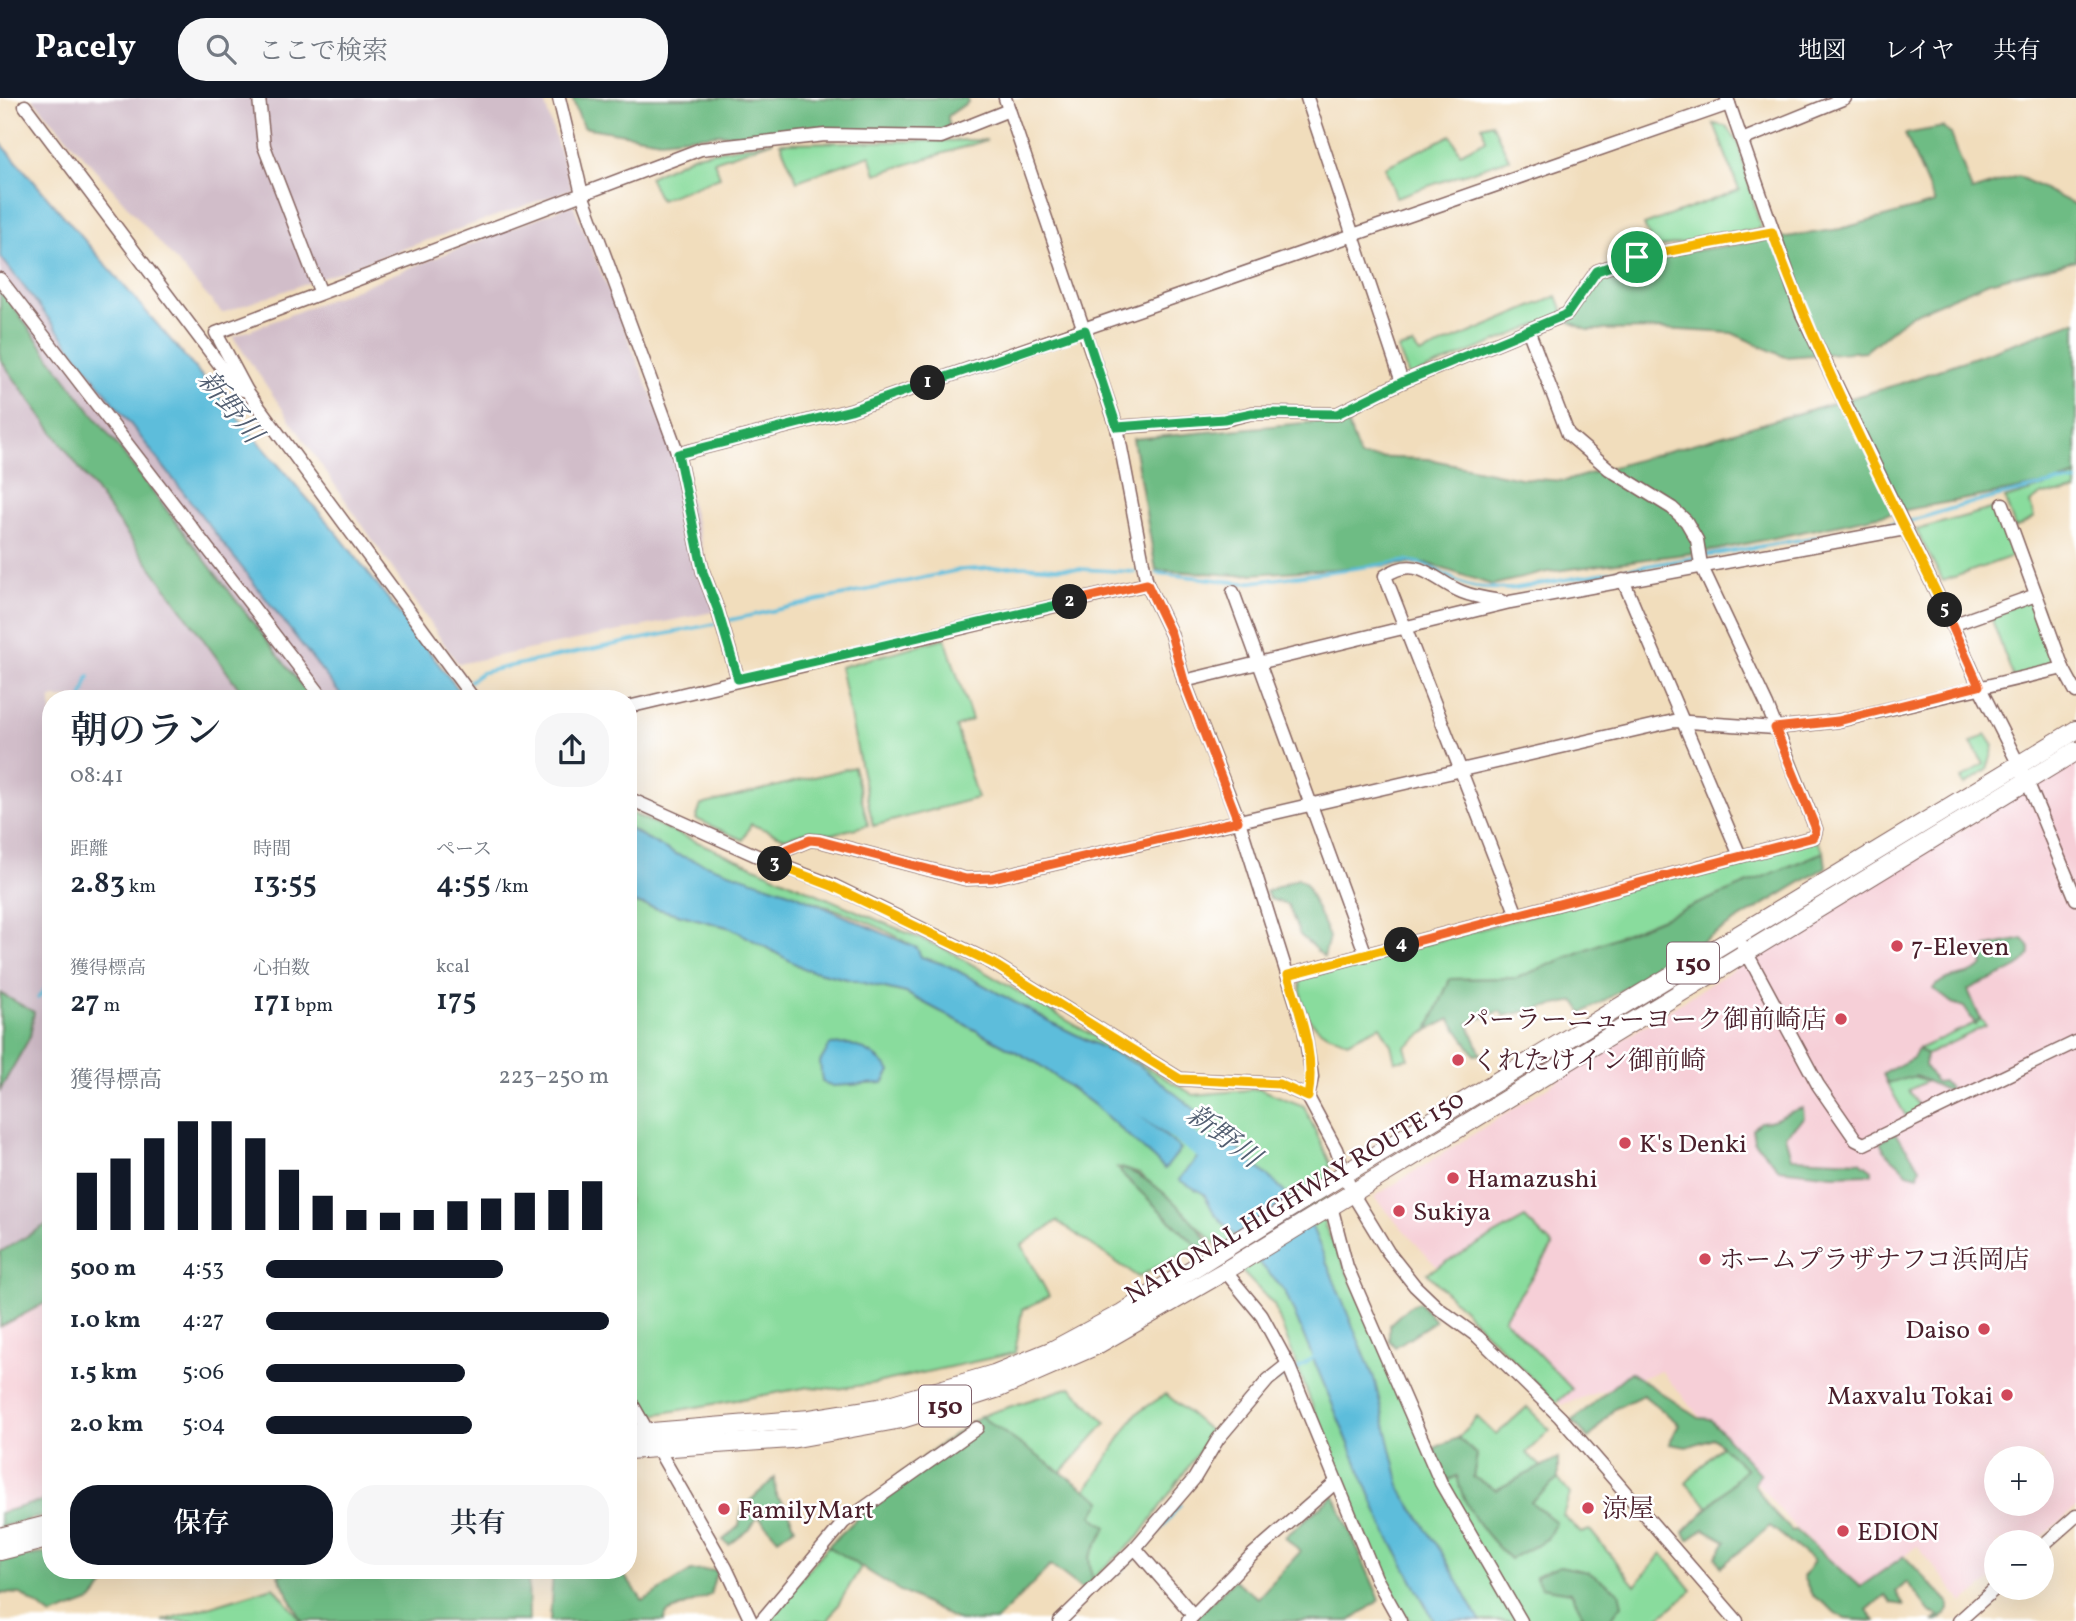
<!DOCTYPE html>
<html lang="ja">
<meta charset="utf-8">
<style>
:root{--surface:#fff;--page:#f6f6f7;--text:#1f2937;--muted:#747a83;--accent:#111827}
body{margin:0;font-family:Vollkorn,"Noto Serif JP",serif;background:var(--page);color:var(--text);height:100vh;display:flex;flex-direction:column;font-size:26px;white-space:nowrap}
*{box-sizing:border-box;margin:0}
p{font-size:23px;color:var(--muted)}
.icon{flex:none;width:38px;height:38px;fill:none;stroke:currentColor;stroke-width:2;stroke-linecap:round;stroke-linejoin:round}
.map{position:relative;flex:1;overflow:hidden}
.panel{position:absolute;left:42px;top:592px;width:595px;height:889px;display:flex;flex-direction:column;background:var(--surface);border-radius:28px;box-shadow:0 7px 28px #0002}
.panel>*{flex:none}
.tools{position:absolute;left:1984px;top:1348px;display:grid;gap:14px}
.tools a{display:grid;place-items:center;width:70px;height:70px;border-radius:50%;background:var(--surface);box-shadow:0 7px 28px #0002;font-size:35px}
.pin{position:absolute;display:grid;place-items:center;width:60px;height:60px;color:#fff;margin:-30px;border:4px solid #fff;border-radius:50%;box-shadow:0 2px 7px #0007}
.km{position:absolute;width:35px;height:35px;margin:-18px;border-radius:50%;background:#222;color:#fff;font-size:19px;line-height:35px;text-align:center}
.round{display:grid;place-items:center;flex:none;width:74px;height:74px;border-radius:28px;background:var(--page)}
.headline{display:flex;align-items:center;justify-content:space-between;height:119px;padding:0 28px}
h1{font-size:38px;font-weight:600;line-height:52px}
.stats{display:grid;grid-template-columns:repeat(3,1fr);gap:10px;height:119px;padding:7px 28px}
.stats div{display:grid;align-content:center}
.stats b{font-size:30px;font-weight:600}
.stats small{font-size:19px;font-weight:400}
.stats p{font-size:19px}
.chart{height:196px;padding:14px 28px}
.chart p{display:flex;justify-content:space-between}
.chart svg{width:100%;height:126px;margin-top:7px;stroke:var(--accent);stroke-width:6}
.cta{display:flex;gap:14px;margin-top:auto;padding:14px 28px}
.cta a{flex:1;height:80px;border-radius:28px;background:var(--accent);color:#fff;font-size:28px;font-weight:600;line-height:80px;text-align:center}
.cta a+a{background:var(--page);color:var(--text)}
ul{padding:0 28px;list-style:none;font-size:23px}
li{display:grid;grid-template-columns:112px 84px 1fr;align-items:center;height:52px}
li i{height:18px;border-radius:9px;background:var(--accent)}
header{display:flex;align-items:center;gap:42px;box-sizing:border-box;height:98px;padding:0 35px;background:var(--accent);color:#fff}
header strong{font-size:33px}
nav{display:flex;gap:38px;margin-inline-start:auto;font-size:24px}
.search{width:490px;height:63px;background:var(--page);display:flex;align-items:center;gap:18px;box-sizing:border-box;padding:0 24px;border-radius:28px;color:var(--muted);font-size:26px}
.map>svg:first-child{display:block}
</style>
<header>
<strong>Pacely</strong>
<div class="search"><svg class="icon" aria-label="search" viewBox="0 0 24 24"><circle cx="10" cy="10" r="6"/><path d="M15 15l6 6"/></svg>ここで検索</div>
<nav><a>地図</a><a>レイヤ</a><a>共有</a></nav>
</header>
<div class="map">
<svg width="2076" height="1523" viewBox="0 0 2076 1523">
<rect width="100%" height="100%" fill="#fff"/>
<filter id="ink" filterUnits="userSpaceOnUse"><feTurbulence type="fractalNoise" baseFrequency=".0143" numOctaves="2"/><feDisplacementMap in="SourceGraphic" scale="14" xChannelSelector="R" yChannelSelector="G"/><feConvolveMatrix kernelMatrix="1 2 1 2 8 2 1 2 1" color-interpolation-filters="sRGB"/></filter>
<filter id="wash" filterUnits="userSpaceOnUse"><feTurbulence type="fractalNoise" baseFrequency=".00686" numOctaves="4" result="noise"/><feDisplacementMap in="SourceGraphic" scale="28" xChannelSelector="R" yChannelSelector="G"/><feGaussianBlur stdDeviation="1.57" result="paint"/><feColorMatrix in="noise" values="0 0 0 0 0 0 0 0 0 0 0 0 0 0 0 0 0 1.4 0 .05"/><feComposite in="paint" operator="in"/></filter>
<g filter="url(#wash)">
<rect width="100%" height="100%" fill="#f1ddbc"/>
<!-- built -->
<g fill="#f6cfd7" fill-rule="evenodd">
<path d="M2076,662V1410L2036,1444H1997V1477L1963,1505L1917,1448L1860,1489L1793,1427L1661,1273L1561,1307L1374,1099L1734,871ZM1997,1360H2042V1405H1997Z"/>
<path d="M51,1202V1353L48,1357L51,1360V1400L0,1415V1229Z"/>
</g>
<!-- industrial -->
<g fill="#d1bdc9">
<path d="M32,0H543L572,91L222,215Z"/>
<path d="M573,106L683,373L718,513L458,566L233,239Z"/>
<path d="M0,158L343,600H51V1124L0,1154Z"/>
</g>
<!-- green -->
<g fill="#89dc9d" stroke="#6a7e64" stroke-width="2">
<path d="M1492,25L1509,61L1396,99L1385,69L1451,37L1460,55L1486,42L1482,28Z"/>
<path d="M1714,26L1728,29L1738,45L1761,130L1654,150L1644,127L1739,92Z"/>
<path d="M987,42L876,76L870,57L797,83L780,45Z"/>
<path d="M773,43L714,63L720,79L660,102L649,79L695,57Z"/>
<path d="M1557,198L1564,216L1409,279L1398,251L1413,247L1420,256Z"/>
<path d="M2076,379V393L2041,397L2030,405L2034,420L2015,430L2005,401Z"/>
<path d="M1998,409L2016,457L1943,483L1916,432Z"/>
<path d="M2037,501L2060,564L2014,581L1989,514Z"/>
<path d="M945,540L972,622L956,629L977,700L873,728L840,569Z"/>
<path d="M1986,636L1994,648L1987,672L1964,687L1961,681L1984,666L1971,645Z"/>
<path d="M854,669L868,727L832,736L809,733L785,740L751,726L743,742L696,721L701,707Z"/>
<path d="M628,714L949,853L1194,997L1260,991L1304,1008L1330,1065L1325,1128L1447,1383L1457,1378C1467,1412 1484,1437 1510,1461L1530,1404L1558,1381L1570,1396L1563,1417L1581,1435L1590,1432L1635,1488L1662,1455L1692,1492L1655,1523H1410L1392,1497L1336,1370L1274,1207L1205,1135L1140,1076L1116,1069L1197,1148L1138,1179L1057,1123L1022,1147L1049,1198L1022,1212L1015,1255L876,1285L837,1291L809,1289L652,1317L628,1281V803L731,830L805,871L906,895L1037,965L1093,1006H1125L1200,1033L1140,968L1054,926L949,868L921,859C905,824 718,775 675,756C659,749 644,738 628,730Z"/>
<path d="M1814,739L1824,754L1517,880L1450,881L1428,932L1405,949L1409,961L1395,963L1391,947L1380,928L1347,944C1340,939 1333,939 1325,935C1304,923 1301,905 1300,881Z"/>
<path d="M1980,920L1986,928L1926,957L1918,951L1973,926L1976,927Z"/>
<path d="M1909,977L1927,983L1909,992L1921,1013L1907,1020L1887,985Z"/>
<path d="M1525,1120L1553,1148L1504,1220L1572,1291L1556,1305L1427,1175Z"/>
<path d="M1071,1289L1106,1325L1061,1375L980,1318Z"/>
<path d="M1166,1296L1212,1335L1139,1439L1092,1481L1089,1460L1107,1429L1091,1418L1086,1392L1136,1316Z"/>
<path d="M1527,1309L1550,1332L1526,1355L1542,1369L1496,1392L1473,1379L1477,1357L1458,1340L1477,1319L1496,1337Z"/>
<path d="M1723,1346L1746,1371L1708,1409L1686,1385Z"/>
<path d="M828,1448L861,1469L828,1523H766Z"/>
<path d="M274,1489L302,1523H162L273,1489Z"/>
</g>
<!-- forest -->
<g fill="#6ebc84" stroke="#5c6e58" stroke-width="2">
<path d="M572,0H967L968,4L948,18L949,30L925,38L719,36L660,42L583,29Z"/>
<path d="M1943,29L1951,36L1972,93L2018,78L2076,107V162L1989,184L1910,217L1866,253L1785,259L1732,235L1663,231L1587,232L1563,221L1607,170L1672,156L1840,131L1935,105L1905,36Z"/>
<path d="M0,190L53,264L311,600H246L0,261Z"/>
<path d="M2076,223V378L2055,385L1916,410L1716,452L1547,474L1492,487L1426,465L1236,477L1156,472L1133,341L1346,321L1360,359L1428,361L1520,380L1565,383L1899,286Z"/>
<path d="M1824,754L1826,769L1583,915L1575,903L1504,918L1500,913L1468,925L1481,956L1475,957L1450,921L1428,932L1450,881L1517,880Z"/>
<path d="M1298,780L1306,786L1329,839L1324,859L1300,837L1288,807L1270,801L1266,794Z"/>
<path d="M2023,841C2052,867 1982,881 1968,892L1980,920L1976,927L1964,909L1952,905L1934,891C1944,874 1969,882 1983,867L1981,855L1989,848Z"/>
<path d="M0,895L34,914L30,939L0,992Z"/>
<path d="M1918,951L1926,957L1925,968L1936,984L1943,983L1949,990L1948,993L1916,978L1887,985L1883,976L1913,960Z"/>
<path d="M1803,1010L1804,1020L1785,1037L1791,1060L1860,1063L1872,1072V1076L1833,1077L1779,1071L1754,1043L1752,1031L1760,1024C1778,1024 1786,1013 1803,1010Z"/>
<path d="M1894,1034L1920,1069L1918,1078L1907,1075C1900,1064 1883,1056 1880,1044Z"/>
<path d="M1121,1070C1154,1080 1188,1115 1208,1143L1206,1150L1197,1148L1121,1075Z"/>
<path d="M51,1124V1202L0,1229V1154Z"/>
<path d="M1419,1204L1435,1223L1395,1249L1389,1242V1227L1408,1209Z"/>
<path d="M1630,1274L1699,1320L1710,1321L1760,1376L1754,1386L1769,1409L1792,1433L1796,1432L1860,1489L1904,1458L1949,1505V1512L1938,1523H1934L1939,1518L1930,1514L1907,1484L1896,1494L1904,1507L1892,1505L1885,1497L1867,1512L1875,1523L1845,1521L1812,1497L1803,1479L1814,1463L1770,1428L1721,1469L1716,1459L1726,1443L1704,1431L1688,1442L1684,1434L1746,1371L1713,1340L1687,1349L1669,1346L1679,1326L1643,1297L1614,1311L1589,1340L1572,1323Z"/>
<path d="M980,1318L1102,1403L1092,1418L1107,1429L1089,1460L1092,1481L1084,1492L1051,1467L996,1523H959L900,1493L828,1448L888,1391L899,1377Z"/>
<path d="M1458,1340L1477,1357L1473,1379L1496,1392L1558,1360V1381L1531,1404L1556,1424L1547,1441L1510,1461C1486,1439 1464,1411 1457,1378L1446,1383L1434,1350Z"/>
<path d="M775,1380L776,1398L785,1407L795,1429L778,1441L758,1418L750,1431L729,1447L723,1442L739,1428L742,1410Z"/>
<path d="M1334,1397L1380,1502L1350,1523H1192L1234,1482L1258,1500L1300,1454L1285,1439Z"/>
<path d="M51,1400V1416L0,1429V1415Z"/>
<path d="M51,1454V1472H118L92,1503L52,1518L21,1496L0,1495V1463Z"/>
<path d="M1560,1468L1588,1474L1619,1494L1622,1507L1609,1523H1570L1583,1517L1571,1494L1541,1489L1535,1478Z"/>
<path d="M293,1472H528L529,1523H302L278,1477Z"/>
<path d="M553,1472H620L643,1503L691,1473L717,1472L710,1497L667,1515L664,1523H550Z"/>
</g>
<!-- water -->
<g fill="#5dbddb" stroke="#546e83" stroke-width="2">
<path d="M0,44L337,435L465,600H343L0,158Z"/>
<path d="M628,730L675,756L792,795L917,850L921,859L949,868L1054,926L1140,968L1207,1021L1200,1033L1128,1007L1181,1051L1165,1071L1093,1006L1037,965L906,895L805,871L731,830L628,803Z"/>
<path d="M849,946C867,952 878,958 890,973L883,985L833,988L822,984L820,964L830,947Z"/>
<path d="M1221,1030L1247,1060L1278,1087L1310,1124L1374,1280L1401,1392L1441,1453L1480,1523H1434L1384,1430L1285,1193L1214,1115L1204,1096L1179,1082Z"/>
</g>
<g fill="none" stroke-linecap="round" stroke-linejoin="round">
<!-- stream -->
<g stroke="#5dbddb" stroke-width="3.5">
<path d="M1157,475L1245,485L1408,463C1432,465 1447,482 1471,488C1483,491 1498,490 1510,491L1910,423L1971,405L2055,385L2076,384"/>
<path d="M730,522L959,472L1023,468L1135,474"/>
<path d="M470,583L481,575L506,569L714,526"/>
<path d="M82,600L89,578"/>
<path d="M38,900L51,883"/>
<path d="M1295,1273L1314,1259"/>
<path d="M1273,1285L1288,1277"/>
<path d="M1143,1453L1180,1407"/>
<path d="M1117,1476L1137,1458"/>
</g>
<!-- river -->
<path stroke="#5dbddb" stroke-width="19" d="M1134,1002L1224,1067"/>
</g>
</g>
<g filter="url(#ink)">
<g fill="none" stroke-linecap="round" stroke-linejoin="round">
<defs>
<g id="minor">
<path d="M259,0L264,48L320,193"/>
<path d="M559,0L582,96L678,356L703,474L718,513L738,581"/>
<path d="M1005,0L1117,329L1147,486L1171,536L1184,583L1239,723L1304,930L1312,979L1308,999"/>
<path d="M1307,0L1402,284"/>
<path d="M1727,0L1802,216L1952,527L1979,588L2027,683L2076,801"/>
<path d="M25,8L238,291L247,293L473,600"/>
<path d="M1742,42L1845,0"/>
<path d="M0,181L323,600"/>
<path d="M247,293L216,235L701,51L825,37L941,39L1009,12"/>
<path d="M1117,329L1224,322L1252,315L1337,316L1402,284L1567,216L1597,173L1637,159L1772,134"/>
<path d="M678,356L851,312L1729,6"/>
<path d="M2003,406L2063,570L2076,594"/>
<path d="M1623,482L1740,758"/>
<path d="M1233,494L1366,857"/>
<path d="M1501,503C1488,501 1474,499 1462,494C1434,483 1418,455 1385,478L1517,817"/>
<path d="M1952,527L2036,497"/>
<path d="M1184,583L1510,504L1905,431"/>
<path d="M628,609L1147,486"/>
<path d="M628,700L764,761L832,787L992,865L1180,981L1279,986L1308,999L1336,1051L1352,1095L1388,1154L1415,1188L1438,1210L1478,1239L1560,1319L1737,1523"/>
<path d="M764,761L810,742L820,743L966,781L992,780L1674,623L1775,630L1838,623L2063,570"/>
<path d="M1743,848L1818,987L1856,1042L1864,1046L2076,944"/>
<path d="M1288,877L1814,739L1816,731L1767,607L1701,467L1697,442L1686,423L1672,410L1609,371L1568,336L1529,234"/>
<path d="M1331,1108L1347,1169L1441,1385L1521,1523"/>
<path d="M1225,1173L1262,1218L1288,1266L1376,1480L1400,1523"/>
<path d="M628,1299L726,1470L751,1523"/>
<path d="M2042,1448L2076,1418"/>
<path d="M1135,1450L1194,1381L1218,1341L1268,1282L1288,1266"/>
<path d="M761,1523L844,1424L977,1330"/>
<path d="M1060,1523L1135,1450L1193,1517"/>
<path d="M1188,1523L1251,1458L1336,1384"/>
<path d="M1959,1523L1997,1489"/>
</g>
<g id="highway">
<path d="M628,1336L810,1321L879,1310L994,1276L1053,1252L1122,1215L1346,1075L2076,632"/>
<path d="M628,1352L791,1341L902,1321L956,1304L999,1290L1095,1248L1225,1173L2076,653"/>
<path d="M0,1439L51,1426"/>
<path d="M0,1453L51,1440"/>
</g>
</defs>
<!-- minor casing -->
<use href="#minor" stroke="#84625e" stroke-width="15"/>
<!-- highway casing -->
<use href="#highway" stroke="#84625e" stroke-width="20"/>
<!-- minor -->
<use href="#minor" stroke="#fff" stroke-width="12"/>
<!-- highway -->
<use href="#highway" stroke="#fff" stroke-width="18"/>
</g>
</g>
<g fill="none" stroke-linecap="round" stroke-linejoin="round" filter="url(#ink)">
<defs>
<path id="split-1" d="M928,285L1085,232L1117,329L1224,321L1252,315L1337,316L1402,284L1567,216L1597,173L1637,159"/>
<path id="split-2" d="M928,285L851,312L678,356L703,474L718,513L738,581L1070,504"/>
<path id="split-3" d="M775,766L764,761L810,742L820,743L966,781L992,780L1238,723L1184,583L1171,536L1147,486L1070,504"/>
<path id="split-4" d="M775,766L832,788L992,865L1180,981L1279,986L1308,999C1316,957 1300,917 1288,877L1402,847"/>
<path id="split-5" d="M1402,847L1814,739L1816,731L1775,630L1838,623L1979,588L1945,512"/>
<path id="split-6" d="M1637,159L1772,134C1819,265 1884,387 1945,512"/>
</defs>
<!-- split-1 casing -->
<use href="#split-1" stroke="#fff" stroke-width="14"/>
<!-- split-2 casing -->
<use href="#split-2" stroke="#fff" stroke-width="14"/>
<!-- split-3 casing -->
<use href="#split-3" stroke="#fff" stroke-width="14"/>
<!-- split-4 casing -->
<use href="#split-4" stroke="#fff" stroke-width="14"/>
<!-- split-5 casing -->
<use href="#split-5" stroke="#fff" stroke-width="14"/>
<!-- split-6 casing -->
<use href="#split-6" stroke="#fff" stroke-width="14"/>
<!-- split-1 -->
<use href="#split-1" stroke="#22a559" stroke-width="9"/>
<!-- split-2 -->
<use href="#split-2" stroke="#22a559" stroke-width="9"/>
<!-- split-3 -->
<use href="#split-3" stroke="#f0652b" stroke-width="9"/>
<!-- split-4 -->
<use href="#split-4" stroke="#f5b400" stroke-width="9"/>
<!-- split-5 -->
<use href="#split-5" stroke="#f0652b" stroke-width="9"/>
<!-- split-6 -->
<use href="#split-6" stroke="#f5b400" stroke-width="9"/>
</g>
<!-- markers -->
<g fill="#d1495b" stroke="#fff" stroke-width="2.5">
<circle cx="1897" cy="848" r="7"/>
<circle cx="1841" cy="921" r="7"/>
<circle cx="1458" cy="962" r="7"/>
<circle cx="1625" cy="1045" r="7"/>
<circle cx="1453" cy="1080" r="7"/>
<circle cx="1399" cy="1113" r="7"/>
<circle cx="1705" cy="1161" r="7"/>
<circle cx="1984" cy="1231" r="7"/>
<circle cx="2007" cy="1297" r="7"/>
<circle cx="1588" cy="1410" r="7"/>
<circle cx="724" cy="1411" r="7"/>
<circle cx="1843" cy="1433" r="7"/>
</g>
<g text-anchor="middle" stroke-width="5" stroke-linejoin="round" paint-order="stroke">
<!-- shield labels -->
<g fill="#fff" stroke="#80626b" stroke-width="2">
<rect x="1667" y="844.5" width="52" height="41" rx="5"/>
<rect x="919" y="1287.5" width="52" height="41" rx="5"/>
</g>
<g font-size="24" font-weight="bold" fill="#4a1f2b">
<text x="1693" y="873">150</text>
<text x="945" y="1316">150</text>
</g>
<!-- poi labels -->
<g font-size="26" fill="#4a1f2b" stroke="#fff" text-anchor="start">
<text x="1911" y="857">7-Eleven</text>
<text x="1827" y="930" text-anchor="end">パーラーニューヨーク御前崎店</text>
<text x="1472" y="971">くれたけイン御前崎</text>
<text x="1639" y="1054">K's Denki</text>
<text x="1467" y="1089">Hamazushi</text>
<text x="1413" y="1122">Sukiya</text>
<text x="1719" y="1170">ホームプラザナフコ浜岡店</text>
<text x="1970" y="1240" text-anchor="end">Daiso</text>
<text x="1993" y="1306" text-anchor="end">Maxvalu Tokai</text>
<text x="1602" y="1419">涼屋</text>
<text x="738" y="1420">FamilyMart</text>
<text x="1857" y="1442">EDION</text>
</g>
<!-- street labels -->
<g font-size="26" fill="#4a1f2b" stroke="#fff">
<text transform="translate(1294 1098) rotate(-31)" y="9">NATIONAL HIGHWAY ROUTE 150</text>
</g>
<!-- water labels -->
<g font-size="28" font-style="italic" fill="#525e71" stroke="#fff">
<text transform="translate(231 308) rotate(51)" y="10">新野川</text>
<text transform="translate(1224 1037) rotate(37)" y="10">新野川</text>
</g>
</g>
</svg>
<div class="tools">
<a>+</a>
<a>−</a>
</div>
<div class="pin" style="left:1637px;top:159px;background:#1e9e55"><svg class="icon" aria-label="arrive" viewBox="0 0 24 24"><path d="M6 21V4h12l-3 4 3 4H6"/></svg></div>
<b class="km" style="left:928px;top:285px">1</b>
<b class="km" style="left:1070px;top:504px">2</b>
<b class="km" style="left:775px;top:766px">3</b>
<b class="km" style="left:1402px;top:847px">4</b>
<b class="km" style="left:1945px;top:512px">5</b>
<section class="panel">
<div class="headline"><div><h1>朝のラン</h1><p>08:41</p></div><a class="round"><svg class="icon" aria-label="share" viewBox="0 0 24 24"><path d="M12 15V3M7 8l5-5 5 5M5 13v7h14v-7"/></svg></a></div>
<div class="stats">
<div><p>距離</p><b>2.83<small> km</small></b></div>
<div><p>時間</p><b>13:55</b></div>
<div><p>ペース</p><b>4:55<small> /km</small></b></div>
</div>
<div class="stats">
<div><p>獲得標高</p><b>27<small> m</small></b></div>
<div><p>心拍数</p><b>171<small> bpm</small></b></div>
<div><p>kcal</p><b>175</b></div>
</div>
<div class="chart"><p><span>獲得標高</span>223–250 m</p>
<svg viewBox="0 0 160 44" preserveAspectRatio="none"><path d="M5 44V24M15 44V19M25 44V12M35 44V6M45 44V6M55 44V12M65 44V23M75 44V32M85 44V37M95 44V38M105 44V37M115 44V34M125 44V33M135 44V31M145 44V30M155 44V27"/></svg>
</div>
<ul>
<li><b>500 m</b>4:53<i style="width:69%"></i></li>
<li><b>1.0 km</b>4:27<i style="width:100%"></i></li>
<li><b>1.5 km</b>5:06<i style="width:58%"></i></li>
<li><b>2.0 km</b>5:04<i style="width:60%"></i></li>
</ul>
<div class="cta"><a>保存</a><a>共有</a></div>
</section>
</div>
